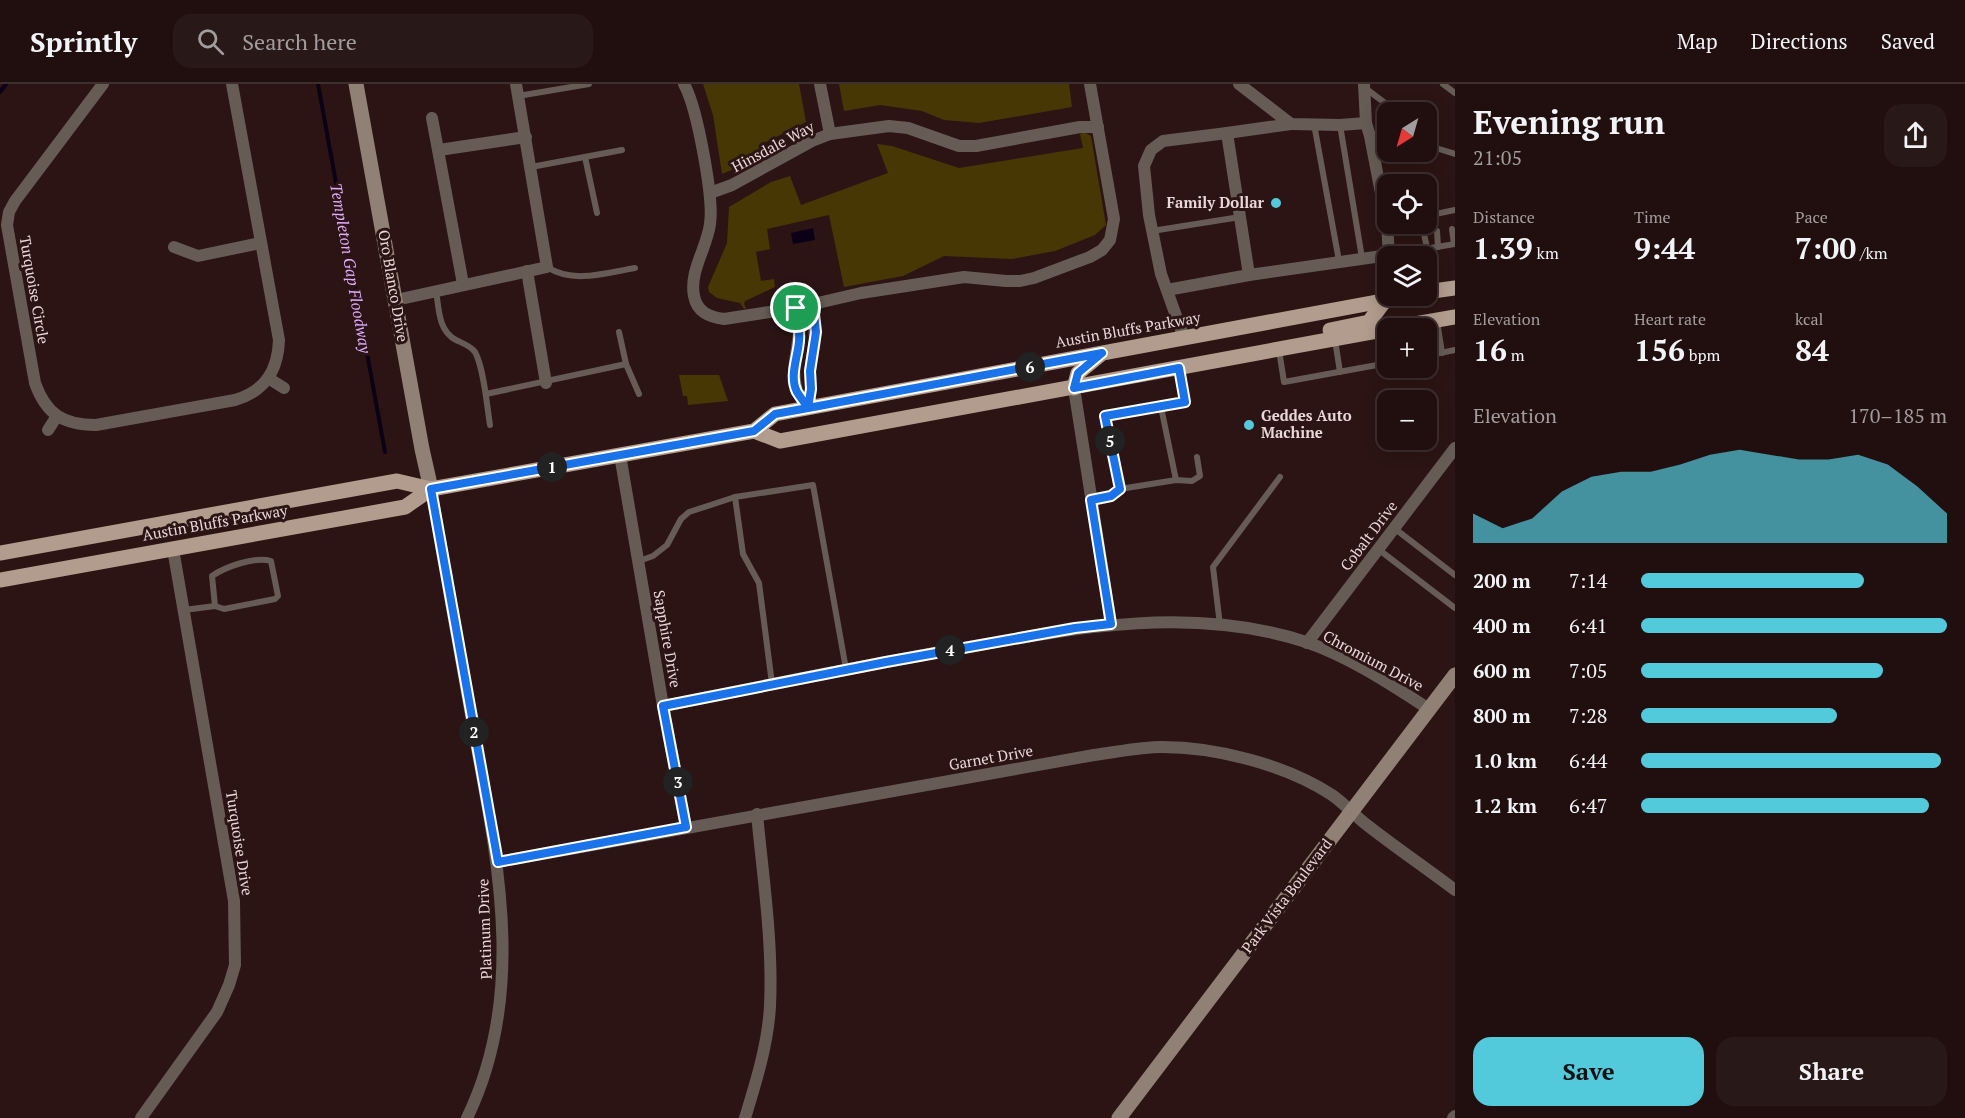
<!DOCTYPE html>
<meta charset="utf-8">
<style>
:root{--surface:#210f0f;--page:#291818;--text:#f1f3f6;--muted:#a29c9e;--line:#3e2f2f;--accent:#53cadc}
body{margin:0;font-family:"PT Serif",serif;background:var(--page);color:var(--text);height:100vh;display:flex;flex-direction:column;font-size:22px;white-space:nowrap}
*{box-sizing:border-box;margin:0}
p{font-size:20px;color:var(--muted)}
.icon{flex:none;width:33px;height:33px;fill:none;stroke:currentColor;stroke-width:2;stroke-linecap:round;stroke-linejoin:round}
.map{position:relative;flex:1;overflow:hidden}
.side{display:flex;flex-direction:column;background:var(--surface);width:510px}
.side>*{flex:none}
.needle{width:39px;rotate:217deg}
.controls{position:absolute;left:1377px;top:18px;display:grid;gap:12px}
.controls a{display:grid;place-items:center;width:60px;height:60px;border-radius:12px;background:var(--surface);box-shadow:0 3px 15px #0003,0 0 0 2px var(--line);font-size:30px}
.pin{position:absolute;display:grid;place-items:center;width:51px;height:51px;color:#fff;margin:-26px;border:3px solid #fff;border-radius:50%;box-shadow:0 2px 6px #0007}
.km{position:absolute;width:30px;height:30px;margin:-15px;border-radius:50%;background:#222;color:#fff;font-size:16px;line-height:30px;text-align:center}
.round{display:grid;place-items:center;flex:none;width:63px;height:63px;border-radius:18px;background:var(--page)}
.headline{display:flex;align-items:center;justify-content:space-between;height:102px;padding:0 18px}
h1{font-size:33px;font-weight:700;line-height:45px}
.stats{display:grid;grid-template-columns:repeat(3,1fr);gap:9px;height:102px;padding:6px 18px}
.stats div{display:grid;align-content:center}
.stats b{font-size:30px;font-weight:700}
.stats small{font-size:16px;font-weight:400}
.stats p{font-size:16px}
.chart{height:168px;padding:12px 18px}
.chart p{display:flex;justify-content:space-between}
.chart svg{width:100%;height:108px;margin-top:6px;fill:var(--accent);opacity:.7}
.action{display:flex;gap:12px;margin-top:auto;padding:12px 18px}
.action a{flex:1;height:69px;border-radius:18px;background:var(--accent);color:#111;font-size:24px;font-weight:700;line-height:69px;text-align:center}
.action a+a{background:var(--page);color:var(--text)}
ul{padding:0 18px;list-style:none;font-size:20px}
li{display:grid;grid-template-columns:96px 72px 1fr;align-items:center;height:45px}
li i{height:15px;border-radius:8px;background:var(--accent)}
header{display:flex;align-items:center;gap:36px;box-sizing:border-box;height:84px;padding:0 30px;background:var(--surface);border-bottom:2px solid var(--line)}
header strong{font-size:28px}
nav{display:flex;gap:33px;margin-inline-start:auto;font-size:21px}
.search{width:420px;height:54px;background:var(--page);display:flex;align-items:center;gap:15px;box-sizing:border-box;padding:0 21px;border-radius:18px;color:var(--muted);font-size:22px}
main{display:flex;flex:1;min-height:0}
.map>svg:first-child{display:block}
</style>
<header>
<strong>Sprintly</strong>
<div class="search"><svg class="icon" aria-label="search" viewBox="0 0 24 24"><circle cx="10" cy="10" r="6"/><path d="M15 15l6 6"/></svg>Search here</div>
<nav><a>Map</a><a>Directions</a><a>Saved</a></nav>
</header>
<main>
<div class="map">
<svg width="1455" height="1034" viewBox="0 0 1455 1034">
<rect width="100%" height="100%" fill="#2c1414"/>
<!-- green -->
<g fill="#473705">
<path d="M703,0H799L806,38L760,61V74L722,90L713,31Z"/>
<path d="M839,0H1069L1072,23L979,39L944,36L922,27L880,21L844,27Z"/>
<path d="M1084,48L1091,52L1106,141L1095,151L1055,167L1012,175L944,172L903,192L844,203L829,131L767,145L770,165L756,168L761,197L774,195L775,203L745,217L744,220L746,224L744,225L740,219L717,214L709,208L708,203L727,159L729,123L771,98L790,92L801,121L888,89L877,60L892,62L959,84L1083,64L1080,50Z"/>
<path d="M679,291H719L728,317L688,321L687,312H683Z"/>
</g>
<!-- water -->
<path fill="#0c0017" d="M813,144L815,156L793,160L791,149Z"/>
<g fill="none" stroke-linecap="round" stroke-linejoin="round">
<!-- stream -->
<g stroke="#0c0017" stroke-width="4">
<path d="M318,0L385,368"/>
<path d="M0,8L6,0"/>
</g>
<!-- lane -->
<g stroke="#665c55" stroke-width="6">
<path d="M1443,0L1455,9"/>
<path d="M1365,4L1397,28"/>
<path d="M518,12L589,0"/>
<path d="M1314,40L1339,177"/>
<path d="M1340,41L1362,174"/>
<path d="M1370,52L1388,54"/>
<path d="M1426,61L1455,70"/>
<path d="M585,73L597,129"/>
<path d="M531,83L622,66"/>
<path d="M1426,132L1455,126"/>
<path d="M1452,145L1454,160"/>
<path d="M1152,147L1240,133"/>
<path d="M1437,147L1438,163"/>
<path d="M1424,150L1427,164"/>
<path d="M1389,171L1455,160"/>
<path d="M547,183C573,200 606,189 635,184"/>
<path d="M436,207C439,224 438,247 456,256C462,259 471,262 475,268C484,284 487,323 490,341"/>
<path d="M1437,237L1442,269"/>
<path d="M619,248L626,280L639,310"/>
<path d="M1335,256L1340,288"/>
<path d="M1279,266L1284,298L1388,279"/>
<path d="M1426,272L1455,266"/>
<path d="M486,310L626,280"/>
<path d="M1161,323L1176,396"/>
<path d="M1120,405L1105,332L1185,319L1179,284"/>
<path d="M1092,416L1111,412L1120,405L1176,396L1192,397L1200,392L1197,373"/>
<path d="M1394,444L1455,491"/>
<path d="M1378,465L1455,524"/>
<path d="M639,477L653,472L667,461L681,435L689,428L735,413"/>
<path d="M184,526L215,522L224,525L275,515L278,512L271,477C255,472 225,483 212,492L215,522"/>
<path d="M1220,541L1213,483L1280,393"/>
<path d="M772,600L759,499L743,470L735,413L813,401L846,585"/>
</g>
<!-- street -->
<g stroke="#665c55" stroke-width="12">
<path d="M103,0L15,117L9,128L7,141L35,299C46,330 63,341 96,341L235,316C265,307 278,287 279,256L232,0"/>
<path d="M684,0C697,23 714,114 710,140C707,164 689,187 694,212C697,228 709,233 724,235L796,224L861,209L964,193L1006,197H1020L1034,194L1090,173L1102,166L1110,156L1114,135L1090,0"/>
<path d="M820,0L830,50"/>
<path d="M1239,0L1291,40L1340,41L1366,39"/>
<path d="M1364,0L1366,39L1370,52L1387,140L1389,172"/>
<path d="M432,34L463,200"/>
<path d="M1227,49L1291,40"/>
<path d="M439,66L526,53"/>
<path d="M710,109L732,101L812,57L830,50L889,42L908,44L959,62H976L1080,43H1098"/>
<path d="M174,163L198,172L260,159"/>
<path d="M527,187L546,299"/>
<path d="M1249,191L1389,171"/>
<path d="M1167,206L1249,191L1227,49L1163,57L1151,66L1144,82L1149,131L1161,190L1184,254"/>
<path d="M1386,215L1388,189"/>
<path d="M396,216L547,183L516,0"/>
<path d="M796,224L800,242L794,285L795,297L797,307L808,324"/>
<path d="M268,294L284,304"/>
<path d="M1074,304L1111,540"/>
<path d="M808,324L811,305L810,287L815,256L813,221"/>
<path d="M48,346L57,332"/>
<path d="M620,371L663,622L686,743"/>
<path d="M431,405C445,482 458,560 472,637C496,770 529,906 467,1034"/>
<path d="M1307,559L1455,364"/>
<path d="M663,622C759,603 855,583 952,566C1068,545 1190,520 1306,558C1350,573 1390,600 1429,625"/>
<path d="M498,778L1094,671C1117,668 1140,663 1162,663C1217,663 1286,681 1332,711C1345,720 1355,732 1367,741C1395,763 1426,784 1455,806"/>
<path d="M141,1034L217,928L229,901L235,881L234,817L173,465"/>
<path d="M745,1034C756,998 768,960 770,922C773,858 763,794 757,730"/>
<path d="M1453,1034L1455,1032"/>
</g>
<!-- secondary -->
<g stroke="#918075" stroke-width="15">
<path d="M356,0L422,365L431,405"/>
<path d="M1119,1034L1455,591"/>
</g>
<!-- primary -->
<g stroke="#b29c8d" stroke-width="15">
<path d="M1426,208L1455,204"/>
<path d="M1392,244L1455,233"/>
<path d="M1330,246L1369,238L1386,215"/>
<path d="M1074,304L1078,289L1100,271"/>
<path d="M754,347L780,357L1388,245"/>
<path d="M0,469L397,397L431,405L754,347L775,330L1409,212"/>
<path d="M0,496L405,423L431,405"/>
</g>
</g>
<g fill="none" stroke-linecap="round" stroke-linejoin="round">
<defs>
<path id="route" d="M796,224C798,235 800,245 799,257C798,273 789,292 797,308C800,313 805,319 808,324L775,330L754,347L431,405L498,778L686,743L663,622L886,578L1075,544L1111,540L1091,416L1111,412L1120,405L1105,332L1185,318L1179,284L1074,304L1078,289L1102,269L808,324L811,305L810,287L816,248L813,221L796,224"/>
</defs>
<!-- route casing -->
<use href="#route" stroke="#fff" stroke-width="12"/>
<!-- route -->
<use href="#route" stroke="#1a73e8" stroke-width="8"/>
</g>
<!-- markers -->
<g fill="#53cadc" stroke="#2c1414" stroke-width="2">
<circle cx="1276" cy="119" r="6"/>
<circle cx="1249" cy="341" r="6"/>
</g>
<g text-anchor="middle" stroke-width="6" stroke-linejoin="round" paint-order="stroke">
<!-- street labels -->
<g font-size="15" fill="#e9d8d7" stroke="#2c1414">
<text transform="translate(773 63) rotate(-28)" y="5">Hinsdale Way</text>
<text transform="translate(393 202) rotate(80)" y="5">Oro Blanco Drive</text>
<text transform="translate(34 206) rotate(80)" y="5">Turquoise Circle</text>
<text transform="translate(1128 246) rotate(-10)" y="5">Austin Bluffs Parkway</text>
<text transform="translate(215 439) rotate(-10)" y="5">Austin Bluffs Parkway</text>
<text transform="translate(1369 452) rotate(-53)" y="5">Cobalt Drive</text>
<text transform="translate(667 555) rotate(80)" y="5">Sapphire Drive</text>
<text transform="translate(1373 577) rotate(28)" y="5">Chromium Drive</text>
<text transform="translate(991 674) rotate(-10)" y="5">Garnet Drive</text>
<text transform="translate(239 759) rotate(81)" y="5">Turquoise Drive</text>
<text transform="translate(1287 812) rotate(-53)" y="5">Park Vista Boulevard</text>
<text transform="translate(485 845) rotate(-92)" y="5">Platinum Drive</text>
</g>
<!-- poi labels -->
<g font-size="15" font-weight="bold" fill="#e9d8d7" stroke="#2c1414" text-anchor="end">
<text x="1264" y="124">Family Dollar</text>
<text x="1261" y="337" text-anchor="start">Geddes Auto<tspan x="1261" dy="17">Machine</tspan></text>
</g>
<!-- water labels -->
<g font-size="16" font-style="italic" fill="#dfacff" stroke="#2c1414">
<text transform="translate(351 184) rotate(80)" y="6">Templeton Gap Floodway</text>
</g>
</g>
</svg>
<div class="controls">
<a><svg class="needle" viewBox="-14 -14 28 28"><path d="M0-13l5 13h-10z" fill="#e53935"/><path d="M0 13l5-13h-10z" fill="#a29c9e"/></svg></a>
<a><svg class="icon" aria-label="locate" viewBox="0 0 24 24"><circle cx="12" cy="12" r="6"/><path d="M12 2v4M12 18v4M2 12h4M18 12h4"/></svg></a>
<a><svg class="icon" aria-label="layers" viewBox="0 0 24 24"><path d="M12 4l9 5-9 5-9-5zM3 14l9 5 9-5"/></svg></a>
<a>+</a>
<a>−</a>
</div>
<div class="pin" style="left:796px;top:224px;background:#1e9e55"><svg class="icon" aria-label="arrive" viewBox="0 0 24 24"><path d="M6 21V4h12l-3 4 3 4H6"/></svg></div>
<b class="km" style="left:552px;top:383px">1</b>
<b class="km" style="left:474px;top:648px">2</b>
<b class="km" style="left:678px;top:698px">3</b>
<b class="km" style="left:950px;top:566px">4</b>
<b class="km" style="left:1110px;top:357px">5</b>
<b class="km" style="left:1030px;top:283px">6</b>
</div>
<section class="side">
<div class="headline"><div><h1>Evening run</h1><p>21:05</p></div><a class="round"><svg class="icon" aria-label="share" viewBox="0 0 24 24"><path d="M12 15V3M7 8l5-5 5 5M5 13v7h14v-7"/></svg></a></div>
<div class="stats">
<div><p>Distance</p><b>1.39<small> km</small></b></div>
<div><p>Time</p><b>9:44</b></div>
<div><p>Pace</p><b>7:00<small> /km</small></b></div>
</div>
<div class="stats">
<div><p>Elevation</p><b>16<small> m</small></b></div>
<div><p>Heart rate</p><b>156<small> bpm</small></b></div>
<div><p>kcal</p><b>84</b></div>
</div>
<div class="chart"><p><span>Elevation</span>170–185 m</p>
<svg viewBox="0 0 160 44" preserveAspectRatio="none"><path d="M0 44V32L10 38L20 34L30 23L40 17L50 15L60 15L70 12L80 8L90 6L100 8L110 10L120 10L130 8L140 12L150 21L160 32V44z"/></svg>
</div>
<ul>
<li><b>200 m</b>7:14<i style="width:73%"></i></li>
<li><b>400 m</b>6:41<i style="width:100%"></i></li>
<li><b>600 m</b>7:05<i style="width:79%"></i></li>
<li><b>800 m</b>7:28<i style="width:64%"></i></li>
<li><b>1.0 km</b>6:44<i style="width:98%"></i></li>
<li><b>1.2 km</b>6:47<i style="width:94%"></i></li>
</ul>
<div class="action"><a>Save</a><a>Share</a></div>
</section>
</main>
